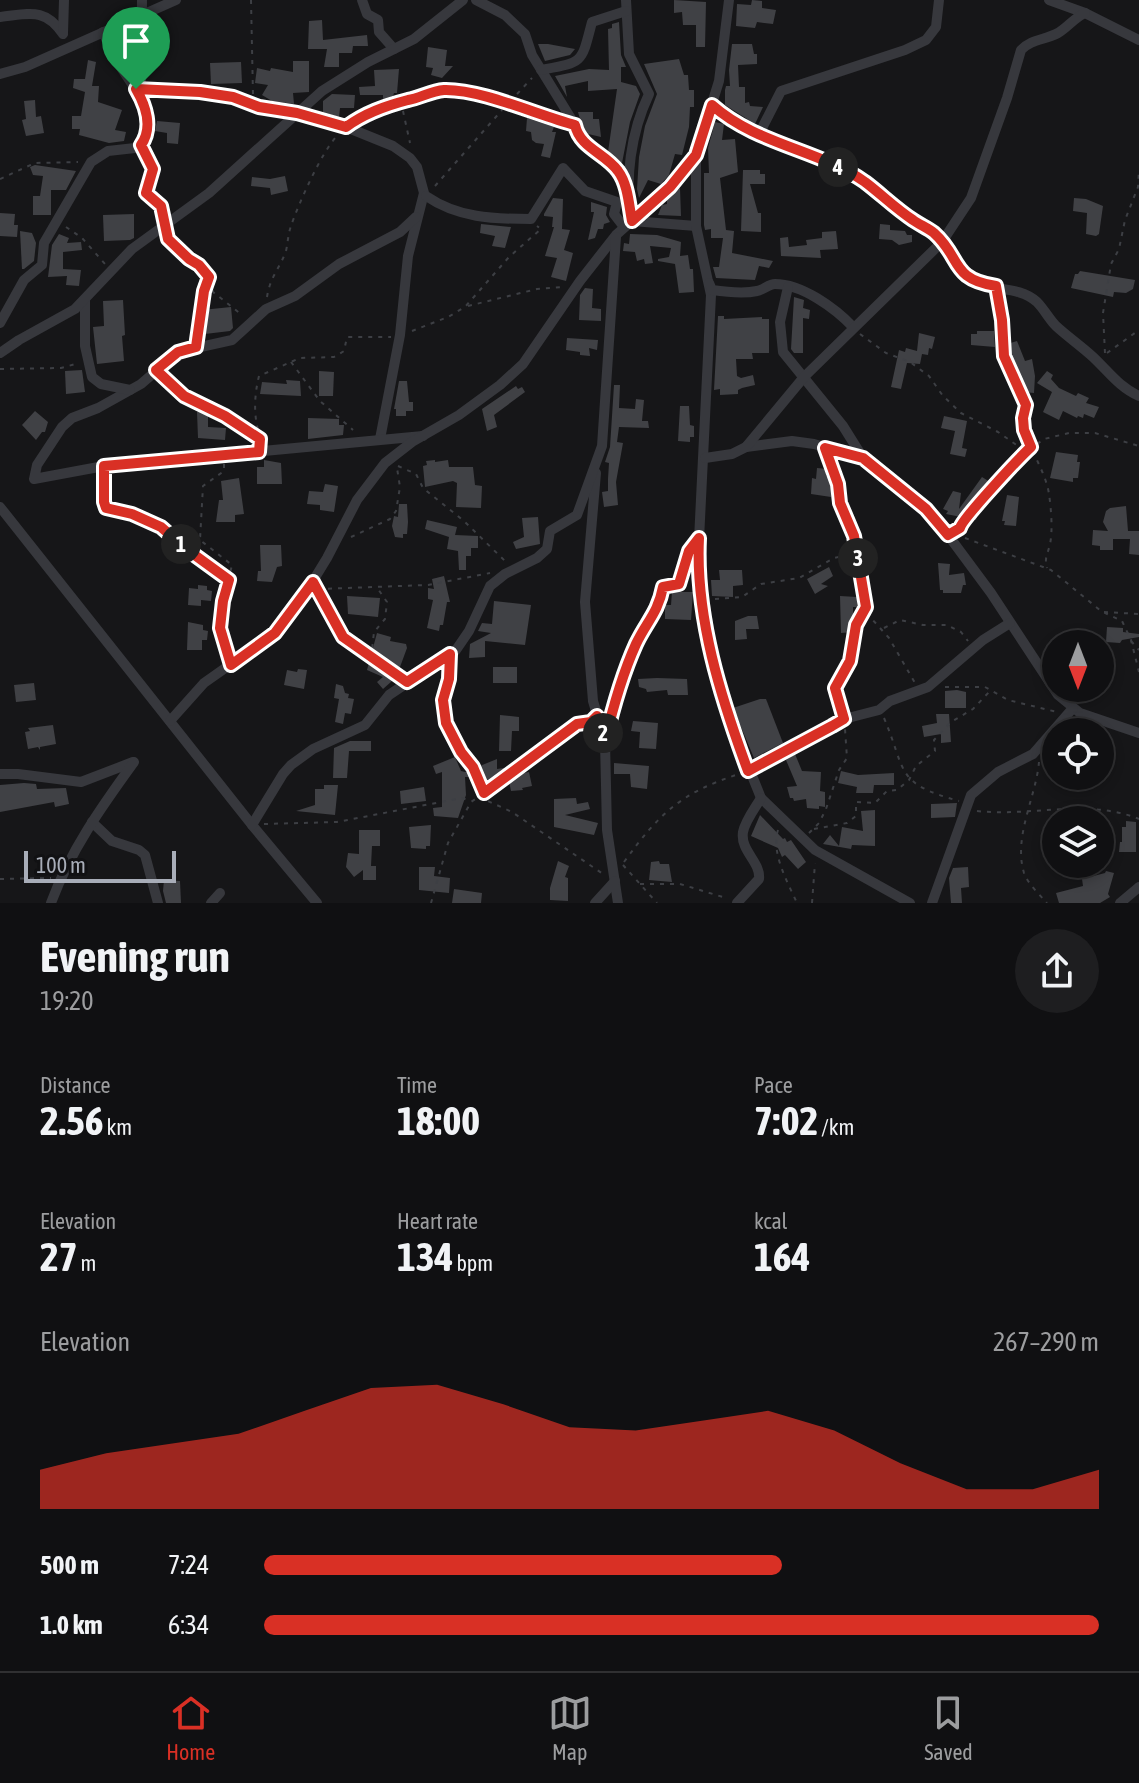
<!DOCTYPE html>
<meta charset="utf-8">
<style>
:root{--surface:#101012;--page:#1e1e20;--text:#f1f3f6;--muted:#9c9d9f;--line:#303032;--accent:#d93025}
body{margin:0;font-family:"Asap Condensed",sans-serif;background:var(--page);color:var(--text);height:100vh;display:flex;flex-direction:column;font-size:30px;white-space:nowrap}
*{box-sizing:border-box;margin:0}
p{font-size:26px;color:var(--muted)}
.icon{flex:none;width:44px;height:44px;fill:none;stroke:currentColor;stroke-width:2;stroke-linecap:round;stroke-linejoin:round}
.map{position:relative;height:903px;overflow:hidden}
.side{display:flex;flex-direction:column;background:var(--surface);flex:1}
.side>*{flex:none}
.needle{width:52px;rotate:180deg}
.tools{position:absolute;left:1042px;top:630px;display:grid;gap:16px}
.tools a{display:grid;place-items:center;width:72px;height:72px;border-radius:50%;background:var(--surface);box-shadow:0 4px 12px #0003,0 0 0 2px var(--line);font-size:40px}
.scale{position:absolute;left:24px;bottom:20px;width:152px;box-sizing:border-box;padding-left:8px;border:4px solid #a8adb8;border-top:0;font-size:22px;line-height:28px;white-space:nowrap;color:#a8adb8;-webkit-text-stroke:6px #111113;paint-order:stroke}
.pin{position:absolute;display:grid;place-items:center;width:68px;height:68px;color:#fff;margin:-82px -34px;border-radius:50% 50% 50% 0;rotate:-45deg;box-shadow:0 0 8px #0007}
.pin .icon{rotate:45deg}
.km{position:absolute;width:40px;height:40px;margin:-20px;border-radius:50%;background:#222;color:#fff;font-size:22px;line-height:40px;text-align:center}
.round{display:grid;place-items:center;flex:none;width:84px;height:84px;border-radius:42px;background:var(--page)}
.headline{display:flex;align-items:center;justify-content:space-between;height:136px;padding:0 40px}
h1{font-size:44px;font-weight:700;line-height:60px}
.stats{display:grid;grid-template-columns:repeat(3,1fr);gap:12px;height:136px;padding:8px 40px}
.stats div{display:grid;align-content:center}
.stats b{font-size:40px;font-weight:700}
.stats small{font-size:22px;font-weight:400}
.stats p{font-size:22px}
.chart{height:224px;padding:16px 40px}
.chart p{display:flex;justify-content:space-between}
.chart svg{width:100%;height:144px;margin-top:8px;fill:var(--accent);opacity:.7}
ul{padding:0 40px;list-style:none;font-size:26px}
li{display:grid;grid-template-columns:128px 96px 1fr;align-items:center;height:60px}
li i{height:20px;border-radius:10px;background:var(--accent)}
.tab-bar{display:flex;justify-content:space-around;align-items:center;height:112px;border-top:2px solid var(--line);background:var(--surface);font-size:22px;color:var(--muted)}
.tab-bar a{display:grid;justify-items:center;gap:4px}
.tab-bar .active{color:var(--accent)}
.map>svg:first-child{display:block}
</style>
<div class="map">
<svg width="1139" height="903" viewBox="0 0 1139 903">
<rect width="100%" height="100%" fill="#161618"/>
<!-- building -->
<g fill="#404145">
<path d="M674,0L706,2L705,47H696V25H683L682,12L674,13Z"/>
<path d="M752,0L762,1V8L776,10L773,24L757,22L755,28L736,26L737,4L751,5Z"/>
<path d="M322,20L323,40L367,35L368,46H353L352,53H339V67H324L327,49H308L309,21Z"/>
<path d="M619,22L621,55L626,67H621V82L636,86L640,94L630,122L622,163L608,152L617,89L588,91V81L565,86L567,97L555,76L589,69L609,70L608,29L612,28V24Z"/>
<path d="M538,44H548L575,49L570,55L545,61Z"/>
<path d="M732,44H752L754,54H757V64L738,65L739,87H745V103L749,102L750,106L763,107L755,124L725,105V90L726,86H730L729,70Z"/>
<path d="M428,47L447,50L445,66H453L442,78L431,75L433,68L426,67Z"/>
<path d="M679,59L684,75H688L689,90H694V107H690L689,127L682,155L675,154L669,175L661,184L648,180L639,198L637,189L639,157L645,126L657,94L644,64Z"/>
<path d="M88,60L96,62L92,86H99L98,102L122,110L115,130L126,132L124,141L109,143L79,135L80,129H72V116H81L85,92L73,88L74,79H85Z"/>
<path d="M293,61H309V92L293,93L294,104L272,101L262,95L268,85L255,83L257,68L270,71L271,68L293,72Z"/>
<path d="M241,62L242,83L211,84L210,63Z"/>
<path d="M399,69L397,93H394L393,96L383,99V95H360L359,87L375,86L374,70Z"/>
<path d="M332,94L355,95L354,108H340L339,117L323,112V101Z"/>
<path d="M35,100L36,117L41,116L44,133L26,136L22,120L26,119L24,101Z"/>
<path d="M578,112H593V119H599L601,137L584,133Z"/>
<path d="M527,118L554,127L552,132H556L550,158L541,156L544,144L536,143L532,140L531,132L526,131Z"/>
<path d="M157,121L180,123L178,144L167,143V133L155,131Z"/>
<path d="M715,122L724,124L722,140L735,139L738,172L720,178L726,230L734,231L732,253L773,261L769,268L759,266L755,280L716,278L713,267H719L723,238H711V229L705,230L704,225V173H709L708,148Z"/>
<path d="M35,165L76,171L66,190H51V215H33V196H40L43,176L33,175L30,167Z"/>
<path d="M743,170H760V174H765V184H750L758,213H761V232L741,231Z"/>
<path d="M285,176L288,191L271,195L270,188L251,186L252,177L270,179Z"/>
<path d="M680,188L681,216L658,215L662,205L667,204V200Z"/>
<path d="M553,198L563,199L562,229L570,230L564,250L573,253L566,281L551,277L557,258L545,256L554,227H552L553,217L544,216V214Z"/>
<path d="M1074,198L1086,199L1103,206L1099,234L1096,236L1086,234L1087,213L1073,211Z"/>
<path d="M591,202L607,207L606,215L610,222L604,224L603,229H598L595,238L588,240L594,212H591Z"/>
<path d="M0,213L15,214L14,225H18L17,237L0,236Z"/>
<path d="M134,214V238L130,240L104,241L103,215Z"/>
<path d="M481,224L511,227L505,248L492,246L495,236L480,233Z"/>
<path d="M880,224L890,225V230L905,231L907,235H912V242L899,245L892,240L879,239Z"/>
<path d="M20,231L32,233L36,243L34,261L24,269H22Z"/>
<path d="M836,231L838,249L820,250L821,258L781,256L780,238L788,237L789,247L807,245L806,240L822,238V232Z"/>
<path d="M59,234L69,238L67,243L81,242L82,250L63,252V269L81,270L79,286L66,285L67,276L48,277L52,245Z"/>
<path d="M630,234L657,235L681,242L680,256L688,255L690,269H693L694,292L679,293L675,264L658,261V259L669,257L671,248L650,246L653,263L645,264L644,259L637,261L635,252L623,251L624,243L629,244Z"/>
<path d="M1080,271L1135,280L1133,289L1126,293L1114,292L1113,297L1071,288L1075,274H1078Z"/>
<path d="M585,288L593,289L592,308L601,309V321L579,320L580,295Z"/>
<path d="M794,297L804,300L803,308L810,310L809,319L803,318V353H794L791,349Z"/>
<path d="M123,300L125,335L122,336L124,361L97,364L93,327L104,326L103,301Z"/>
<path d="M231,307L233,328L230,331L205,334L202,310Z"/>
<path d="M718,316H724V319L762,317V319H769V353H752L753,359H736L737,376L741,378L753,375L755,385L742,388L738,390V394L720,395V389L714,390Z"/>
<path d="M977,331H994L995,347L971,345V334H977Z"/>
<path d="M919,333L935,337L932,349L929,348L928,355L922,354L920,364L907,363L901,389L891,387L899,350L905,352L906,348L917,351Z"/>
<path d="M567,338L598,340L597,350L589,348L590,356L580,355V352L566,350Z"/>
<path d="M1017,341L1025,361L1032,359L1035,376L1034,393L1024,392L1004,345Z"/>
<path d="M82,370L85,392L66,394L65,371Z"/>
<path d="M319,371L334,372L333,396H319Z"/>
<path d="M1047,371L1053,375L1051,379L1059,388L1076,396L1078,393L1089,398L1086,403L1099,407L1094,418L1084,414L1083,418L1078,416L1077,418L1063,411L1059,420L1043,412L1052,392L1037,383Z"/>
<path d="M286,380L300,381L301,396L260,394L262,382L287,384Z"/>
<path d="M399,381H407L409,402H413V411H406V416H396V409H394Z"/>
<path d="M614,385H620L619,408L635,409L636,399L644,400L642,421H648L649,428L619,427L617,442L623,443L616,482L618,505L604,507L602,492L608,491V479L609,463L605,462L610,447Z"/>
<path d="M516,386L518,389L522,387L525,392L494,415L497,427L487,431L482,409Z"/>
<path d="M680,406H689L690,425L694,426V437H690V442L678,441Z"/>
<path d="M35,411L48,422L45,432H42L36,440L22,425Z"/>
<path d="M208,411V427L226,428L225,440L198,438L197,412Z"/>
<path d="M944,416L967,421L962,448L967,449L965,457L950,454L955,431L941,428Z"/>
<path d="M308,418L339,419V425H344L343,435L308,439Z"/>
<path d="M1056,452L1078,455L1077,462H1080L1078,478H1073V482L1050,478Z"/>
<path d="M264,460L281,463L282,484H257V467H264Z"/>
<path d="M435,460V462L448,460L449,467H473L475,485L482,486L481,508L456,507L457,483L453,481L425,487L423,466L427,465L426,461Z"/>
<path d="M817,468L827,469L826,476L832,479L831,497L811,494L812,478L816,479Z"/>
<path d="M982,477L990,482L969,513L977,516L976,520L946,514L948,511L943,509L953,491L961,493L959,509Z"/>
<path d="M239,478L244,514L235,515V522H216L219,500H223L221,481Z"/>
<path d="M325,484L338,486L334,512L320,510V505L307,504L309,491L323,492Z"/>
<path d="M1007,495L1019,497L1016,526L1004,525L1005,521H1002Z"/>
<path d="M399,504H407L408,522L407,534H403V538L395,537L392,526L394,516L398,517Z"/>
<path d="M1126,506L1128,531H1139V555L1129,554L1130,539H1113V550H1100V546L1092,545L1093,530L1108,531L1103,522L1106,511L1110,508Z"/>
<path d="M538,517L540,544L516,549L513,542L524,537L522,518Z"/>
<path d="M427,520L457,527L455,535L478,536V548H471V556H466V570H459L458,551L447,549L449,537L425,529Z"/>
<path d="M260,545H281L282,566L277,567L272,582L257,581L258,571H261Z"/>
<path d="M938,563L950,564L949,575L964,573L966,585H963L961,593H943V590H940Z"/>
<path d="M829,567L833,576L821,584L828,586L815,594L807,579Z"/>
<path d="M719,570H742L743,585L733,586V597L712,596L711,580H720Z"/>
<path d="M444,576L450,602H447L443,625H440L439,631L427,628L433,600L428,599V588L434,589L432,579Z"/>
<path d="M198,585L207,586V590L212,591L211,601L201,600V606L188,605L189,588L198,589Z"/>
<path d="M672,592H693L691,620L665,619V605H671Z"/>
<path d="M347,596L380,598L378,617L348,614Z"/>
<path d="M840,596L857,597V607H853V632L841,633Z"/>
<path d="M494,601L531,605L525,645L485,641V657L469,658L470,644L491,633L478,631L482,623L492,624Z"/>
<path d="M748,616H757L759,629H746L747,639L735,640V621Z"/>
<path d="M188,622L203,625V630L208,631L207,640H202V650H187Z"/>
<path d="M1107,627L1123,628V632L1139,634V637L1122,640L1120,643L1106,642Z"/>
<path d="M377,633L391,637L390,641L406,644L407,648L400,667L396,666L392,681L383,689L377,682L383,677L367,670Z"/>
<rect x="493" y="667" width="24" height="16"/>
<path d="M298,669L307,670L304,689L284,685L287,670L297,672Z"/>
<path d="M657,678L687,679L688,695H668L667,690L647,692L646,689L639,687L638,679Z"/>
<path d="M34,683L36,700L16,702L14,685Z"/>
<path d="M336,684L343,686L345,693L349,694L348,698L354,699L351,714L345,713L343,724L335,722L339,699L334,698Z"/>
<path d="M957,690L966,692V708H945V691Z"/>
<path d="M760,699H766L783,743L754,758L733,708Z"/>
<path d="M936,714H949L951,742L941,743V734L924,737L922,726L937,723Z"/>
<path d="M500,715L519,717V731H512L511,751H499Z"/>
<path d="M633,721L658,723L656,749L639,748L640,732L631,731Z"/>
<path d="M53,725L56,744L40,747V750L38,747L28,749L25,732L30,731L28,728Z"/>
<path d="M350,741H371V751H349L347,778H333L334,748Z"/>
<path d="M795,754L802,771L821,772L820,791L825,792V807L819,806V809L807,808L806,799L794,801L793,798H790L787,787L797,786L786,760Z"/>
<path d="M455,757L461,771L465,772L497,759V769L504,768L506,780L484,783L482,777H465L466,795L458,818L434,816L433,808L442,807V772L436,774L433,766Z"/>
<path d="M614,763L649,766L647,789L631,787L630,774H614Z"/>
<path d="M841,771L858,775L894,773V785H874L873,793H856L857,787L838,783Z"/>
<path d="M529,772L532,786L522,788L523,790L511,791L508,776Z"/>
<path d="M24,783L36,784L37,789L66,788L69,804L55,807L54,802L0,812V785Z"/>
<path d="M324,785H338L335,815L296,811L315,805V789H324Z"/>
<path d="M424,787L426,801L401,804L400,791Z"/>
<path d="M576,798L577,804L588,802L590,809L565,815L598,823L594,835L554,827V799Z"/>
<path d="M957,803L955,817L931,818V804Z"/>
<path d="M875,810V846L852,845L851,849L823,844L830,835L839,846L842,827L863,831L861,811Z"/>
<path d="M760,815L783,839L785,838L787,842L791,840L806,862L798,869L785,855L782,857L778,848L751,836Z"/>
<path d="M1126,821L1136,822V852H1119L1120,842H1122V827H1126Z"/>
<path d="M431,825L430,846H426V849L411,848L409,827Z"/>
<path d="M359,830H380V846H372L371,866H376V880H363V870L354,877L346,867L348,853L359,854Z"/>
<path d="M558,861L569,866L565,877L568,878V901L550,900V888Z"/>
<path d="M659,861L660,864H669L672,882L649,880L651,862Z"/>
<path d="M419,867H435L434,876L450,878L449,893L419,890Z"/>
<path d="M968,867L969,887L961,888L962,903H951L949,878L953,868Z"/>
<path d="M1106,871L1114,873L1108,894L1110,897L1100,903H1059L1056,893L1083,886L1082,879L1105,873Z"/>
<path d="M164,880L180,881L181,903H166L163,891Z"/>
<path d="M454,889L482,893L481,903H452Z"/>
</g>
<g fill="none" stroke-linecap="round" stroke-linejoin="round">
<!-- path -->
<g stroke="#3d3f44" stroke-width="2" stroke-dasharray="4 6" stroke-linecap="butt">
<path d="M251,0L253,95"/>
<path d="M517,94L532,78"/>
<path d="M403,111L410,143"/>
<path d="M0,179L35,163L78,162"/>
<path d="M435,186L502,110"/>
<path d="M66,227L82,238L105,264"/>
<path d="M168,239L189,259L199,265L209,277L213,292L242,315"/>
<path d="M267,297C270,277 280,268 286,251C288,242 288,234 291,226C298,205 322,151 337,136"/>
<path d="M998,298L1002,320L1004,356L1026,405C1017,438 1044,462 1049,494C1051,508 1053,530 1050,544C1048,554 1044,557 1047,568"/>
<path d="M468,306L537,289L564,287"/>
<path d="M412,331L448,317L465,307L509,257L541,229L537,226"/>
<path d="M860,334L886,353L910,362L929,376L943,396L961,413L998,432L1025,451"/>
<path d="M198,339L204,291L209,278"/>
<path d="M1105,353L1103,313L1111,264L1119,249L1125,220L1138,187L1139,169"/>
<path d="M1107,353L1139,330"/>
<path d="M291,362L320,401L353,430"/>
<path d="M0,369L61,368L79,363"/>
<path d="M165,377L193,401L225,416L259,438"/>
<path d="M261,439C253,419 254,396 259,376L300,358L334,357L344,351L347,337H391"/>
<path d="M829,458L838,484L840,503L854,536L866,607L871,618L889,638L915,683"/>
<path d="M224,464V471L203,486L200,540L232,565L223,601L220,628L228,651"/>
<path d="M398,466L416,474L423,488L464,521L505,561"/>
<path d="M104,475V502L106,508L132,514L161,527L185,548L228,580"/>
<path d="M956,530L960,528L962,520L981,503L1026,452L1044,439L1069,433H1095L1139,446"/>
<path d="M351,537L390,519L396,511L400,487L397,468"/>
<path d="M965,538L1051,570L1101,611L1122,621L1131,640L1139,672"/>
<path d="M318,589L428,585L490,573"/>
<path d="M318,591L343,637L399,677"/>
<path d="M715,599L742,597L761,584L799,578L834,558L856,553"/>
<path d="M1104,612L1139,614"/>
<path d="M884,628L900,620L923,625H947L961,632L968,641"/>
<path d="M1131,641L1139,650"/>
<path d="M371,658L374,632L385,619L387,602L378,589"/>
<path d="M450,667L443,700L446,723L461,752L473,767L484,793"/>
<path d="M945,687H985L1008,700L1057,712"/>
<path d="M840,709L835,688L850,661L856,625L865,608"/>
<path d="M610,718C617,689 627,660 641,633C651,614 658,609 663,587L679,584L687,559"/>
<path d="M884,718C907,772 894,783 959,801"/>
<path d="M1039,762C1036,797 1013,837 1024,873C1028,884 1039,894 1047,903"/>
<path d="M479,797L512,812L603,874"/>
<path d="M977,811C1031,817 1088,798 1139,819"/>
<path d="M264,824L337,822L462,798L470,801"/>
<path d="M814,829L847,823L856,816V802L875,803L887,791L897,790L909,780L916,766L935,751L934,740L951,722L973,709L991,690"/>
<path d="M778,830C771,853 787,881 797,903"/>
<path d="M809,833L819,823L826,809L839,770L847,758L845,729"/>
<path d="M624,862C659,814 680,793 739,774"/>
<path d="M623,865L657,903"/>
<path d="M0,879L51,878"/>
<path d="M640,884H680L726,898"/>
<path d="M431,903L448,843L471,802L515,773L563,734L577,724L590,722"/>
<path d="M812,903L815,863"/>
</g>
<!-- minor -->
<g stroke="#37383d" stroke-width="10">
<path d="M362,0L367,14L378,20L379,32L394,49"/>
<path d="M476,0L505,15L525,34L532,55L575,125L577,137L619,171L625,189"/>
<path d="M626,0L629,54L649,94C631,132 624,180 632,221L696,226"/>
<path d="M729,0L719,81L696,155V226L711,295L698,560L716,675L724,706L761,798L815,850L910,903"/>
<path d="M1049,0L1085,13L1139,40"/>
<path d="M0,17C29,14 45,7 63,34"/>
<path d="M63,33L64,0"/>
<path d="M541,70C584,62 581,64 592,22L626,11"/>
<path d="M0,74L25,67L176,0"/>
<path d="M136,89L200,92L233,97L259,107L297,113L346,127L393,146L410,158L417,167L424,193L408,256L400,335L380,439"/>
<path d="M141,89L142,0"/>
<path d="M712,105C756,144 816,149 863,181C880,193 895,207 911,219C919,225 929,228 936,236C948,249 954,268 969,279C989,293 1017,284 1037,302C1044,309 1049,319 1056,326C1068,337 1081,346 1093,357C1109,372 1119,387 1139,396"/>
<path d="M346,127C365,113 385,106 408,100C420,98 431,91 443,90C481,89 537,115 575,125"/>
<path d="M752,133L758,136L781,91L905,50L926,40L936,27L939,0"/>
<path d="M141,145L153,169L146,193L161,206L164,228"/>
<path d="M426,196C458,218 493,219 531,219L563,168L585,191L617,202L614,214L624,227"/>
<path d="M416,217L400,232L339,264L295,296L266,309L232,340L178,352L141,384L98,408L72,418L62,427L37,465L34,479L104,466L423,436"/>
<path d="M709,283L712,290C726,292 743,294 757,291C763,290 769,284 775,284C802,284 835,308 853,327"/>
<path d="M788,287L780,322L783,352L843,426L863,458L926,509L948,535L991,593L1058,695L1080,713L1139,733"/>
<path d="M85,300V346L92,377L101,384L130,390"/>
<path d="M0,323L24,280L42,265L44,243L91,162L108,151L135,148L141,145L146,136L147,122L144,102L114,57L103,32"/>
<path d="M0,353L19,340L75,309L132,249L209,193L322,91L368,62L414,39L463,0"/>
<path d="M746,447L792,441L814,444L863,458"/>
<path d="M705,458L732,454L746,447L804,377L942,242L971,198L1007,98L1021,50C1031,39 1045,40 1058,33C1068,27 1074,18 1085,13"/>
<path d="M596,473L585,602L593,701L605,741L607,830L618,903"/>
<path d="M0,507L252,825L317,903"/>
<path d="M170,721L204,683L275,633L305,594L327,558L357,500L385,463L412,442L459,415L500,385L523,364L580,281L616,235L670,187L696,155"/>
<path d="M748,771L844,719L879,710L890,701L928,687L983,640L1010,623"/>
<path d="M0,774H18L81,782L133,762"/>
<path d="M92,822L112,841L139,850L145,855L158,903"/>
<path d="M252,825L283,774L291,765L313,749L365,725L389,695L456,650L469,631L490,586L505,574L537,558L547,549L550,531L577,515L602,446L616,237"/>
<path d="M51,903C70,851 102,806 134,762"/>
<path d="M211,903L220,893"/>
<path d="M595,903L615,881"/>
<path d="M737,903L759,879C761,862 740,851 743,832C745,821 755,808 761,798"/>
<path d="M932,903L971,795L998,772L1033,754L1073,708"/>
<path d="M1120,903L1139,887"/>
</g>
</g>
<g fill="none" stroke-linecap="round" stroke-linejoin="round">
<defs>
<path id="route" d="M136,89L200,92L233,97L259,107L297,113L346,127C365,113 385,106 408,100C420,98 431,91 444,90C481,89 537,115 575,125C580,148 605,153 618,171C628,184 629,206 632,221L670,187L696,155L712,105C757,145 818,149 865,182C881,194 896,209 913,220C920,225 928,228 934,233C962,258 950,279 996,286L1002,320L1004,356L1026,405L1023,418L1024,430L1031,447C1019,458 962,519 960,528L948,535L926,509L863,458L825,448L838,484L840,503L854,536L866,607L856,625L850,661L835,688L844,719L832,726L748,771C721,698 695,617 699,538L689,551L679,584L663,587C658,613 647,621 636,644C622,675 613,707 605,741L597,716L591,722L577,724L484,793L473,767L461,752L446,723L443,700L449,679L450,654L407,682L343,637L313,582L275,633L231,665L220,628L223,601L229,580L185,548L161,527L132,514L106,508L104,502V466L259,452L260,439L225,416L184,396L156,370L178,352L196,347L204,291L209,277L199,265L189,259L168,239L161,206L146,193L153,169L141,145C153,128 146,106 136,89Z"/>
</defs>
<!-- route casing -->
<use href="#route" stroke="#fff" stroke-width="16"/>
<!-- route -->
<use href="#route" stroke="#d93025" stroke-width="10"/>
</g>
</svg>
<div class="tools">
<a><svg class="needle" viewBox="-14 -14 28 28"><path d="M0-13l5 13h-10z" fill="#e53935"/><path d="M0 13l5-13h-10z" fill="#9c9d9f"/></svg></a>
<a><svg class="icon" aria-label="locate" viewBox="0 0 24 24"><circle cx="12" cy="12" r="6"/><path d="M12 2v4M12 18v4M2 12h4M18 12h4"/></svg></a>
<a><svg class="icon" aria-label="layers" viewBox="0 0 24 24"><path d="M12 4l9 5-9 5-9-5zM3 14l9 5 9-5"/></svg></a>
</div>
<div class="scale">100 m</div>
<div class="pin" style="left:136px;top:89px;background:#1e9e55"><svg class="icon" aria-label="arrive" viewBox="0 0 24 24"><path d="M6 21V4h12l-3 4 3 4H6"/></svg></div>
<b class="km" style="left:181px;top:544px">1</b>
<b class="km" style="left:603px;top:733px">2</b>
<b class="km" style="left:858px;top:558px">3</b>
<b class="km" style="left:838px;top:167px">4</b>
</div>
<section class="side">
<div class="headline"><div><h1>Evening run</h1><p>19:20</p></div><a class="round"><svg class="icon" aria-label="share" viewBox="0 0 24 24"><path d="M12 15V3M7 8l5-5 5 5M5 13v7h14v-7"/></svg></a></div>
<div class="stats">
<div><p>Distance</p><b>2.56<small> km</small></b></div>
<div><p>Time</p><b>18:00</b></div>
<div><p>Pace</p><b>7:02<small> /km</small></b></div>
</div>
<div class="stats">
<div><p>Elevation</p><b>27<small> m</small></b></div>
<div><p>Heart rate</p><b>134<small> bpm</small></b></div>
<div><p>kcal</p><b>164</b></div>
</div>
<div class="chart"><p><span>Elevation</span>267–290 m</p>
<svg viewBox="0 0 160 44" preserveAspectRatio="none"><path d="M0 44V32L10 27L20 24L30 21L40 14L50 7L60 6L70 12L80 19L90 20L100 17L110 14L120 20L130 30L140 38L150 38L160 32V44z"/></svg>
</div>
<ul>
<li><b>500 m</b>7:24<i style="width:62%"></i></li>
<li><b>1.0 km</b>6:34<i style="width:100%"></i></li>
</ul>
</section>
<nav class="tab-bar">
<a class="active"><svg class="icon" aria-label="home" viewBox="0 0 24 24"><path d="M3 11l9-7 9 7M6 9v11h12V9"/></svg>Home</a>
<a><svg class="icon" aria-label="map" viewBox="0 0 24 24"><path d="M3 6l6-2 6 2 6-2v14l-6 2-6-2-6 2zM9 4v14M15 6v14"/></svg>Map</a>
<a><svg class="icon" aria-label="saved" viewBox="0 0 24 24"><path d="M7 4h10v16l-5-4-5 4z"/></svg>Saved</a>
</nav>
